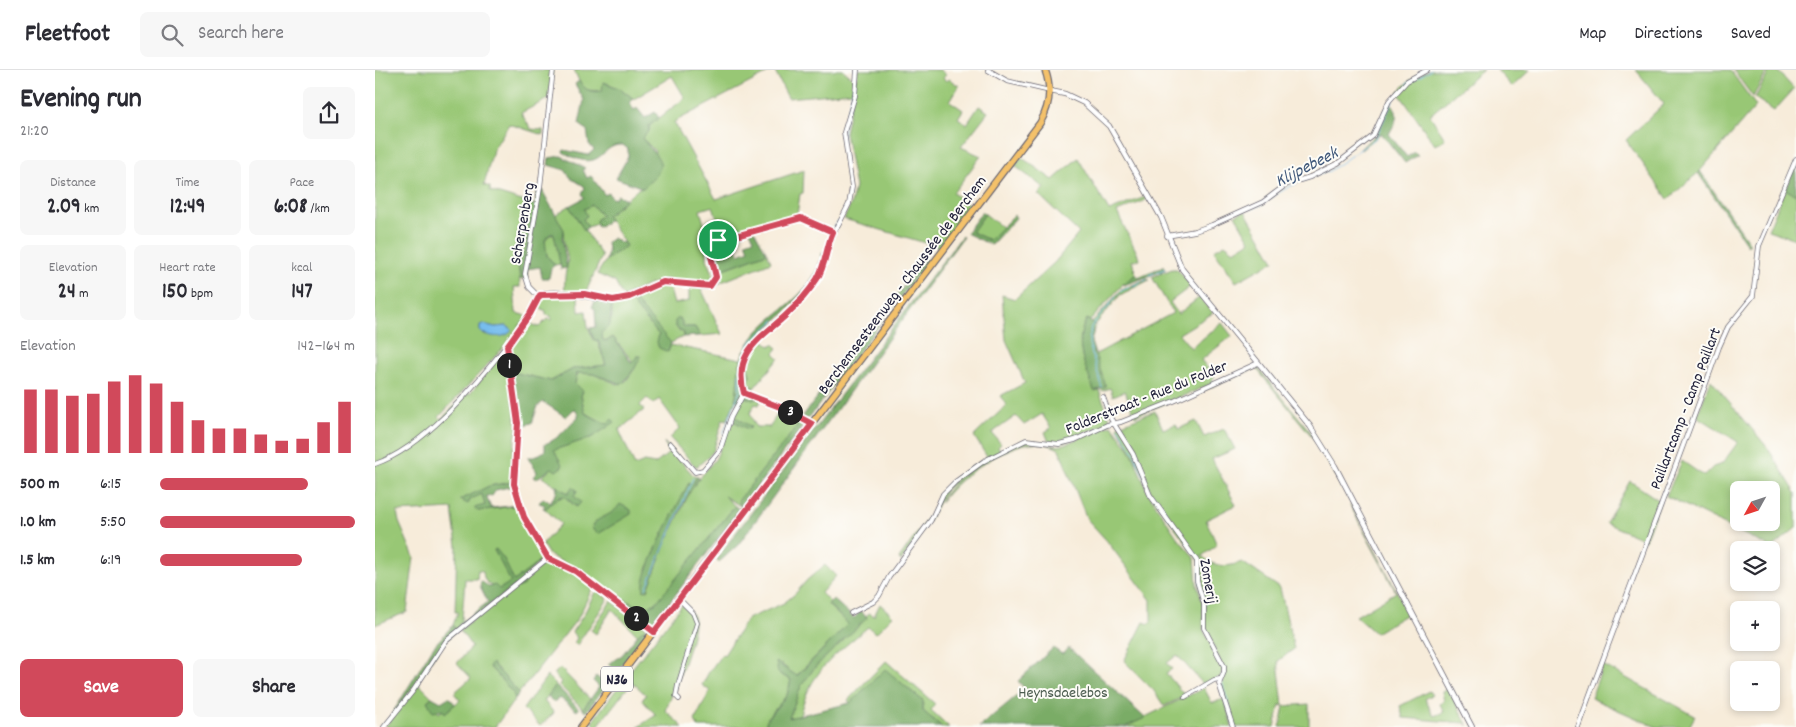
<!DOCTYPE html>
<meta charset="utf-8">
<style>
:root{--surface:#fff;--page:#f7f7f7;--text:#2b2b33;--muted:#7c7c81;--line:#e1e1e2;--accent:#d1495b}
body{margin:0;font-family:Dekko,sans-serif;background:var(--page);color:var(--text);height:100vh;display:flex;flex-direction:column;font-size:19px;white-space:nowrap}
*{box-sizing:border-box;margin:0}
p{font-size:16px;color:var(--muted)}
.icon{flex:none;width:28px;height:28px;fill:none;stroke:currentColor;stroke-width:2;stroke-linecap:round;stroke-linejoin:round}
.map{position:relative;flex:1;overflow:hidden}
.sheet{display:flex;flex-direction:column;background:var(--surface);width:375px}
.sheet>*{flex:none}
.needle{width:32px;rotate:230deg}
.tools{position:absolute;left:1355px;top:411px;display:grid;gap:10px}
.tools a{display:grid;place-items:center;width:50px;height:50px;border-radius:8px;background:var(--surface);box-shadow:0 2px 8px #0003;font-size:25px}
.pin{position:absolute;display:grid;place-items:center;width:42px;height:42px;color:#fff;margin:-21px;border:2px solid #fff;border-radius:50%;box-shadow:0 1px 5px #0007}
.km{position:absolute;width:25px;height:25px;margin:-12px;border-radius:50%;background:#222;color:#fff;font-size:14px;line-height:25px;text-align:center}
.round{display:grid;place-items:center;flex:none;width:52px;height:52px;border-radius:8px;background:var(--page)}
.summary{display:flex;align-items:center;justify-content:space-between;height:85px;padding:0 20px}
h1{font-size:28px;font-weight:700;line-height:38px}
.figures{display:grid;grid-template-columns:repeat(3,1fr);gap:8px;height:85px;padding:5px 20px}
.figures div{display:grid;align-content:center;border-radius:8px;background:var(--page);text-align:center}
.figures b{font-size:21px;font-weight:700}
.figures small{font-size:14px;font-weight:400}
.figures p{font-size:14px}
.chart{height:140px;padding:10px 20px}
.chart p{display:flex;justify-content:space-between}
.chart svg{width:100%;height:90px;margin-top:5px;stroke:var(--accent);stroke-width:6}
.primary-button{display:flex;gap:10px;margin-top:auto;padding:10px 20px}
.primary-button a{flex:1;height:58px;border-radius:8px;background:var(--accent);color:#fff;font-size:20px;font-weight:700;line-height:58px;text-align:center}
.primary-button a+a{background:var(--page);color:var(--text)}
ul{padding:0 20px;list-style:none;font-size:16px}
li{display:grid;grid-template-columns:80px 60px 1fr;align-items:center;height:38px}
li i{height:12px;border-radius:6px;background:var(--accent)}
header{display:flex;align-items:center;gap:30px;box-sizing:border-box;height:70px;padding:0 25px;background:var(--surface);border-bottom:1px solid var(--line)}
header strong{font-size:24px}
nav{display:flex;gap:28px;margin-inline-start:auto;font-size:18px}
.search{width:350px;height:45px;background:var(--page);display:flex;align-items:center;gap:12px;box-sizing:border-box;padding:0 18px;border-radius:8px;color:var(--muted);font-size:19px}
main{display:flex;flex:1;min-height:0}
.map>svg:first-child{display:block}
</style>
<header>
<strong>Fleetfoot</strong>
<div class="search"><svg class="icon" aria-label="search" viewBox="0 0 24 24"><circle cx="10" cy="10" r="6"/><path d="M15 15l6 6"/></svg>Search here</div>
<nav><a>Map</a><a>Directions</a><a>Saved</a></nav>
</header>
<main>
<section class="sheet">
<div class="summary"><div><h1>Evening run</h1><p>21:20</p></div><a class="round"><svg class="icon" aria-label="share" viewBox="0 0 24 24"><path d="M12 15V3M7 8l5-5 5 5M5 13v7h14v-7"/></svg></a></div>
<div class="figures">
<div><p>Distance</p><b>2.09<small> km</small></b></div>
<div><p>Time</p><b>12:49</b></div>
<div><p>Pace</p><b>6:08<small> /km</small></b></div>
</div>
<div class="figures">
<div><p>Elevation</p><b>24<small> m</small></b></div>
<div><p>Heart rate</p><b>150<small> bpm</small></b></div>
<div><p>kcal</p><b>147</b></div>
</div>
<div class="chart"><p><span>Elevation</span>142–164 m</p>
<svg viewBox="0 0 160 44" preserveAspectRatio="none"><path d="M5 44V13M15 44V13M25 44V16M35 44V15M45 44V9M55 44V6M65 44V10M75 44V19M85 44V28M95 44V32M105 44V32M115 44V35M125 44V38M135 44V37M145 44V29M155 44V19"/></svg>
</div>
<ul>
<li><b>500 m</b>6:15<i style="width:76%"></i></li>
<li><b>1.0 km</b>5:50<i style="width:100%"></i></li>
<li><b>1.5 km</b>6:19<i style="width:73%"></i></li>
</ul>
<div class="primary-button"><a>Save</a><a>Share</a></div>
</section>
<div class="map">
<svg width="1421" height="657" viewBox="0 0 1421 657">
<rect width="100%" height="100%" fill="#fdfcf7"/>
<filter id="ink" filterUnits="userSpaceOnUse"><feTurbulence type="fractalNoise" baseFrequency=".02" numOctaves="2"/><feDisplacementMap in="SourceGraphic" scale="10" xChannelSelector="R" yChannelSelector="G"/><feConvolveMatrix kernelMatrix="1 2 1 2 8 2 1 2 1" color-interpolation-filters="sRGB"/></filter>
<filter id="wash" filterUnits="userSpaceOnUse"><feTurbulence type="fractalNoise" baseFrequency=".0096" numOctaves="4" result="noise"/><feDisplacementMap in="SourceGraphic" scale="20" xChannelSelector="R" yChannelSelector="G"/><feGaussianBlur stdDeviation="1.12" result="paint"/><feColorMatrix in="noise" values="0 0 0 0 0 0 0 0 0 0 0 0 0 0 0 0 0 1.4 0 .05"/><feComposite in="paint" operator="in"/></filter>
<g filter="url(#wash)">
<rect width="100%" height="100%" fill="#f7ecda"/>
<!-- green -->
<g fill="#98c775" stroke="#5d7458" fill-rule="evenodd">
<path d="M0,0H178L173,29L146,43L156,59L168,60V65L134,54L118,80L109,115L115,117V121L150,132L149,135L153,137L154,143L149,157L153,169L150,183L143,187L145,217H139L141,243L152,246L127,279L64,347L66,349L93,323L95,324L129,280H131L142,357L136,400L137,412L114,416L92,428L93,434L96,429L107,424L110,435L103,441L144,435L147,446L168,483L169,488H166L159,496L139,511L119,480L136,512L124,520C113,514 109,514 108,501L103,500L102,509H90L87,550L82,560L78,555L83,542H80L82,476L77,439L22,442L24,452L39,487L32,542L0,555ZM108,254L120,257L132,256L137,260L111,265L105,261V255Z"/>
<path d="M199,0H468L479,9L477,22L413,28L400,2L397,1L299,52L341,129L429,100L428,123L425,124L422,145L339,167L344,154L338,136L325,140L333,167L332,189L338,203L335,213L331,215L290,209L271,216L248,227L240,212L222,204L231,190L251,176L232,146L264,118H268L280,81L267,68L274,61V56L310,28L297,6L259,29L246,19L229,12L227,21L211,20L204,11Z"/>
<path d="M483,0H565L571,5L568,8L571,11L574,9L584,16L575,31L588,40L583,48L592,54L604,36L613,42L586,77L606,86L578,123L595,136L564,177L469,149L476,134L480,117L470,63Z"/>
<path d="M1054,0H1108L1055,45L1070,69L1060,75L1023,22L1034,11Z"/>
<path d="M1122,0H1155L1137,17Z"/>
<path d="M1261,0H1355L1381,36L1325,101L1293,129L1251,70L1289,34Z"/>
<path d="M1358,0H1393L1378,27Z"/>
<path d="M1395,0H1402L1419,19L1399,41L1380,28Z"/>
<path d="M646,87L678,110L703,88L734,141L770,127L771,130L742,142L765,189L757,191L761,204L749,213L715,251L712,249C697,272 711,298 720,321L724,320L736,352L688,372H674L670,362L676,358L667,344L649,355L641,346L617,363L626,374L623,377L625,381L596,398L571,419L554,450L526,491L524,489L557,442L566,422L584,405L612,387L599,366L632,335L625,326L650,313L631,270L627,225L640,229L680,192L704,163L663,124L669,118L640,96Z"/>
<path d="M1410,119L1421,125L1420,169L1393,160Z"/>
<path d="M217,135L227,146L221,154L213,157L207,149L209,139Z"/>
<path d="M194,136L227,186L211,222L190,223C189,212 190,204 192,196C195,187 186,172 189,160L180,145Z"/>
<path d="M870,141L899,191L861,212L839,180L850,174L859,181L875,171L860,145Z"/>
<path d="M610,144L628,158L614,170L597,162Z"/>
<path d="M179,164L186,190V194L180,195C171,187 166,176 173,166Z"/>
<path d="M392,183L396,192L337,216L341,202Z"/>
<path d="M797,199H802L816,216L795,232L803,244L825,227L838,243L804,264L816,278L847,253L857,266L826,290L840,307L837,309L839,313L760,346L750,321L738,326L735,318L727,321L726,319L730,317L719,285L798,243L777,207Z"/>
<path d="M773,208L774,210L745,225L720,255L717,253L746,220Z"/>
<path d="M293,212L299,234L314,231V215L326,218L347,264L325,266L320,257H309L305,248L302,259L309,263L308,267L296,273L293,271L257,228L283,214Z"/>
<path d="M171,224L203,226L204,242L211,241L213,257L219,270H222L231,295L198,299L176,311L137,302L133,278L151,252L164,257L172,249L176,250V246L171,245V241L160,236L166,227Z"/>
<path d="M254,229L284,265L283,276L293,282L296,275L366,289L361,330L352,350L348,349L338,382L323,396H320L295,368L305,358L284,329L278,334L272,328L265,335L269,340L244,360L260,396L269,392L280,394L294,383L289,372L319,406H322L317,414L314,413L272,499L273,520L288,479L316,419L341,388L357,350L373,359L376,358L359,346L369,327L386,330L384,335L380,334L375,343L381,357H395L405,338L427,350L364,433L367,437L349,426L360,436L285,530C271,542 259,537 245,527L239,529L201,499L174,485L167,474L186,454L170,439C176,434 181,429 189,426L201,437L198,426L202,421L193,423L167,407L177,398L178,380L218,367L232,354L210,343L206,325L208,321L200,313L203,302L218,304L243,314L251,311L260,298L258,292L238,267L232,271L228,270L226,263L237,248V231Z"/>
<path d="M387,269L395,276L398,274L403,278L399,283L404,288L379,318L373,314L375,305L371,293Z"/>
<path d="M882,297L934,360L966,415L939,369L881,298L829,320Z"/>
<path d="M1336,310L1392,377L1421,423V458L1397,478L1291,426L1307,391L1329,406L1338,397L1347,394L1363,372L1322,346ZM1364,420H1396V452H1364Z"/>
<path d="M780,341L788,359L801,354L803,359L821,351L829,367L849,359L860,379L837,389L861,435L831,450L842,475L827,486C839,497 852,498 867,492L905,518L919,579L903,591L908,636L905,635L900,657H859L846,617L850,602L830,557V538L824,513H826V495L823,489L777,426L766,399L743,357L744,355Z"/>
<path d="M737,355L757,383L773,423L802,467L820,488L822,515L828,535V559L848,599L845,607L829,615L802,585L792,593L797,599L791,603L810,626L789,636L779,621L749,591L769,552L774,554L776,551V530L732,471L712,449L684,379C675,374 660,371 650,374C626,379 577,411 566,433C571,411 631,373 654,371C665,370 677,378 687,375C704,370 720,358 737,355Z"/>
<path d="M1255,411L1285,431L1270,470L1231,453Z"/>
<path d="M975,435H976L1037,550L1032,544L1000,563L981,546L1021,522Z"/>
<path d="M166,495L197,500L215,514L217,519L203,548L144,623L117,593L114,596L140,625V629L120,657H10L44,614L57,627L52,631L64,643L68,640L71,642L85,630L79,623L96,608L82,593L97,577L85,560L140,516L145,517L150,514L151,509Z"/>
<path d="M450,495L461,506L446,523L455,532L453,535L473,554L421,606L406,594L403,603L416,610L412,625L392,649L390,657H323L320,650L335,621L327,615L334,602L347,584L349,585L372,549L409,533L420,524L432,510Z"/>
<path d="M223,521L233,529L202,575L199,573L202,568L197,562L209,544L220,522Z"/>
<path d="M236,531L271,557L272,562L270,560L262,565L237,539L221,564L216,560Z"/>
<path d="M505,534L518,546L501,563L493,557C462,583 433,603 425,646L414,648L426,616L440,597L492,548L491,546L494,543L499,546Z"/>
<path d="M307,535C311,539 318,543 319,550C321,564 298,627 290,640L308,657H263L281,645L267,630L271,625L251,606Z"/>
<path d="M511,591L560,634L556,640L574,657H567L548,641V631L510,600L475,633L473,630Z"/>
<path d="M1228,595L1320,646L1314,657H1281L1216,628Z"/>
<path d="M185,598L215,629L208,639L184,615L186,612L179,604Z"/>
<path d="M172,606L181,615L169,631L179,643L165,656L148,639Z"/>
<path d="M247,612L253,617L222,657L217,652Z"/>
<path d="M829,618L837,633L849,629L857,657H750Z"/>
<path d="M1073,619L1093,656L1090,653L1028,648L1025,636L1054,621L1057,625L1050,629L1059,646L1069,642L1065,634L1069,631L1067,622Z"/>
<path d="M934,634V657H905L909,636Z"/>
</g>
<!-- forest -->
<g fill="#7aac66" stroke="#4e6750">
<path d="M204,11C211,21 215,22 227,21L228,12L246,19L259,29L254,33L259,40L262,38L270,48L280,42L284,48L274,56V61L267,68C286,92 296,94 268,118L241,108L253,87V79L248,75C224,73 229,106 188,82L189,80L213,85L219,80L214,74L212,60L204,54L209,30L200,14Z"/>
<path d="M1014,34L1018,35C1025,46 1020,53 1014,64L1032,87L1040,82L1043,85L1030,93L1006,63L986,80L985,79L1001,64Z"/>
<path d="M186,86L210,98L208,100L212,108L216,106L230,125L233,123L238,129L243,125L251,129L232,146L234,150L224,157L222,156L221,150L227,145L217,135L209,139L212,146L208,149L213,157L209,160L194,136L209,128L207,123L210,119L209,116L196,108L190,100L173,95L174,88Z"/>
<path d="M1421,94V125L1410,119Z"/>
<path d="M1325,101L1375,174L1373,176L1323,103Z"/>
<path d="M162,118L167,120L189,160L187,167L192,198L186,199L179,164H175L170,170L172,186L180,195L176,198L174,208H167L165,197L152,199L153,206L146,210L142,190L146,184L150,183L153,170L149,169C147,159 153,147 153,137L149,135L150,132L160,135Z"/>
<path d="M607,142L610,144L597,162L614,170L639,145L641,148L616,175L591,163Z"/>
<path d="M379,160L392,183L341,202L336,185L337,176L352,167L356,180L362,178L364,184L374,180L371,172L379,169L375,161Z"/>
<path d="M587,166L588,167L363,475L344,492L341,489Z"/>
<path d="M238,168L246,173L248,172L251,176L231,190L233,181L232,172Z"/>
<path d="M447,183L450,184L445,203L411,242L384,265L388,263L390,266L382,274L371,293L375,305L373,314L379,318L376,322L382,325L379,330L369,327L359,346L375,356L376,357L373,359L357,350L364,331L360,330C364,312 361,295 371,278C390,241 437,233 447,183Z"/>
<path d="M550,189L553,191L433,349L427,347Z"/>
<path d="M789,196L790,200L749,215V213L761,204L763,207Z"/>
<path d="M257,227L296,273L293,282L284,278L282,272L284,265L254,229Z"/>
<path d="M221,229L237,231L235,255L226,263L228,270L232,271L238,267L255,291L258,292L262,286H266L260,298L247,314L218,304L202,303L200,313L208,321L206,326L210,343L229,353L232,354L237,349L240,352L218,367L179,380L188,396L181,401L177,398L161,409L158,407L162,402L153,387H159L170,381V374C186,368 191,357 203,347V343L199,339L191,347L168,332L163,336L157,353L145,356L137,302L176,311L198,299L231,295L223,270H219L215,258L221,257L220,239L217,237Z"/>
<path d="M303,248H305L309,257H320L325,266L308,267L309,263L300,256V251Z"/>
<path d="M712,249L720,255L716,272L731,317L719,321C711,297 697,273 712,249Z"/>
<path d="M427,350L430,352L429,355L367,437L363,431Z"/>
<path d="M322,406L324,408C301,440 287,482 273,520L269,521C263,507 305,430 314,413L317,414Z"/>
<path d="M137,412L138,416L121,420L117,426H111L116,438L144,435L103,441L99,438L110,435L107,424L96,429L93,434L85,430L114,416Z"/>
<path d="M181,416L193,423L197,417L202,420L199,426L206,432L202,437L189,426L181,429L170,439L168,438L170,435L164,433L168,428L175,432L182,422Z"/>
<path d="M245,434L256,440V444L223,464L218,460L217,456C224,445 236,448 245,434Z"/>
<path d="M360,436L365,440L279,553L272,554L240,531V528L245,527L266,538L280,534Z"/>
<path d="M121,479L129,489L139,511L159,496L166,488L168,489L150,507V514L143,518L140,515L87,556V552L113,532L105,516L106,511L114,517L120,515L124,519L136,512L119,480Z"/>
<path d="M458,529L479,548L486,541L492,548L440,597L426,616L414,648L475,633L510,599L548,631V641L567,657H390L392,649L412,625L416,610L403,603L401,592L422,606L473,554L453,534Z"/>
<path d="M78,555L82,560L65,577L43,611L12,652L58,577Z"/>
<path d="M270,559L272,562L211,642L209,641L208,639L224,617L218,611L221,606L228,612L238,599L233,594L247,585L265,562Z"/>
<path d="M678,578L687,584L694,578L770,648L750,657H604L650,619L643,611Z"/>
<path d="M117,593L144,623L140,629L138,623L114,596Z"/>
<path d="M181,615L204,639L202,641L185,628L178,632L173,626Z"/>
<path d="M57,627L66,632L74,627L80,634L70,643L68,640L58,642L52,631Z"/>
</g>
<!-- water -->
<path fill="#77bdee" stroke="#4c7094" d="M108,254L120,257L132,256L137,260C130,270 113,267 105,261V255Z"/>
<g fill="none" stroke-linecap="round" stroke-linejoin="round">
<!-- stream -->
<g stroke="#77bdee" stroke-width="1">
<path d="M1032,14L1056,0"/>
<path d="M468,74C465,52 478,33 479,11"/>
<path d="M927,111L954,101L1000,69L1019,28"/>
<path d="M875,140C893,133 905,119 923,113"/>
<path d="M457,158L463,151"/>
<path d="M447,191L449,184"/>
<path d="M774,205L790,199"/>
<path d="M365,300L375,273L400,250"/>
<path d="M727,318L714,273L716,257L746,221L773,209"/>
<path d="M744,358L759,382L771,411"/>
<path d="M348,364L365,321L364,304"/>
<path d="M777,424L788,437L794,449"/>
<path d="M816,479L824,487"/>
<path d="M825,490V515"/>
<path d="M271,519L318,408"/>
<path d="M826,519L831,534"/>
<path d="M847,612L860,656"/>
</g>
</g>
</g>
<g filter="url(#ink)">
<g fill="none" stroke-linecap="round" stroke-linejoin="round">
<defs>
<g id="minor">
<path d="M613,0L632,11L675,21"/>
<path d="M792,166L820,161L837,155L888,132L912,114L935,107L963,93L998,66L1014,31L1032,11L1052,0"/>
<path d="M163,226L155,244L132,277L143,353L139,413L149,447L173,488L201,501L279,562"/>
<path d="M163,226C179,216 214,229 232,230C255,231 268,215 290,212C304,210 318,217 332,217L337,215L341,210L335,184L337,174L343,170L426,148L458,162"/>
<path d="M163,226L154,217L150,204L165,118L178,0"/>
<path d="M369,323L405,337L437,354"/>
<path d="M728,327L736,349L758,384L775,425L822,491V511L829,534V558L849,596V602L844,614L858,657"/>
<path d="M295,373L320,402L328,400L345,380L356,347L369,323L366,302L376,277L391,260L417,238L439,212L448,196L458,162L463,156L474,134L477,117L469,62L480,26L482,0"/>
<path d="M0,394C48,378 97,319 128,280L132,277"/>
<path d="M304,529L318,543L322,553L303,615L301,626L304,629"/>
<path d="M476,543L498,532L504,526L514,507L556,450L568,424L580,412L609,391L651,370L684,374L700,370L732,355L746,352L799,331L883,293"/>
<path d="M810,627L839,610L845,609"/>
<path d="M9,657L38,621L71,571L173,488"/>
<path d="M1203,657C1249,530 1299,404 1344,277L1353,257L1378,226L1384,176L1421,89"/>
</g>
<path id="tertiary" d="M675,21L690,24L709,33L734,56L786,147L807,199L935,356L960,396L1097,657"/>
<path id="primary" d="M206,657L665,53C675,36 677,19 670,0"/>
</defs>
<!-- minor casing -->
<use href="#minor" stroke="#6d6973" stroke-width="5.5"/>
<!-- tertiary casing -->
<use href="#tertiary" stroke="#6d6973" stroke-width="6"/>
<!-- primary casing -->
<use href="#primary" stroke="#6d6973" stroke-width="8"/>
<!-- minor -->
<use href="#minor" stroke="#fff" stroke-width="4"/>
<!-- tertiary -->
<use href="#tertiary" stroke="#fff" stroke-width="4.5"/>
<!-- primary -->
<use href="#primary" stroke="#f4c16a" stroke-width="5.5"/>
</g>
</g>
<g fill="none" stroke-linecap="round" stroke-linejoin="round" filter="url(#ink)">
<defs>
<path id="route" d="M426,148L458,162C451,177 451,195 442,209C433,223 421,236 409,247C384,269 358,284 369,323L405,337L437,354L279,562L200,501L173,488L149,447L139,414L143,353L132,276L155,244L165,225L209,224L238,230L254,227L288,212L335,216L341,207L335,182L339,172Z"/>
</defs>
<!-- route casing -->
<use href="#route" stroke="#fff" stroke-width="10"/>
<!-- route -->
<use href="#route" stroke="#d1495b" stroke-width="6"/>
</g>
<g text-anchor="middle" stroke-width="4" stroke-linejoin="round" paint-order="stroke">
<!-- shield labels -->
<rect fill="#fdfcf7" stroke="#646373" stroke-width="1" x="226" y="596.5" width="32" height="25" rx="4"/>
<g font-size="15" font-weight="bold" fill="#22223b">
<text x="242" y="614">N36</text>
</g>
<!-- street labels -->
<g font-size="16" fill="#22223b" stroke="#fdfcf7">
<text transform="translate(146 153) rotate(-80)" y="6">Scherpenberg</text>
<text transform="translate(526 214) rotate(-53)" y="6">Berchemsesteenweg - Chaussée de Berchem</text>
<text transform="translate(771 326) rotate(-22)" y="6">Folderstraat - Rue du Folder</text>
<text transform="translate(1309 338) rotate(-69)" y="6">Paillartcamp - Camp Paillart</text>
<text transform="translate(835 511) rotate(80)" y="6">Zomerij</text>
</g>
<!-- park labels -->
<g font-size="16" fill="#4b5c4f" stroke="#fdfcf7">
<text x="688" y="627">Heynsdaelebos</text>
</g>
<!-- water labels -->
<g font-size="18" font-style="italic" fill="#40587a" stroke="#fdfcf7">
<text transform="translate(931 96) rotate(-27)" y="6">Klijpebeek</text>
</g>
</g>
</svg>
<div class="tools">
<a><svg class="needle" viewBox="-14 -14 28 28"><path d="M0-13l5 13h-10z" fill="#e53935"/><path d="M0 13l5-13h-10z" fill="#7c7c81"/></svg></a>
<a><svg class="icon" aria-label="layers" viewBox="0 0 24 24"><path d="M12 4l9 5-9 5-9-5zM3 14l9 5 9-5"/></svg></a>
<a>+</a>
<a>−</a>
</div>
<div class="pin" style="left:343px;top:170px;background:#1e9e55"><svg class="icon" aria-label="arrive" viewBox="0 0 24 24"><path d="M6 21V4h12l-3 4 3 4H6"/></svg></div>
<b class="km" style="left:134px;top:295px">1</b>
<b class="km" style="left:261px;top:548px">2</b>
<b class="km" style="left:415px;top:342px">3</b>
</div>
</main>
